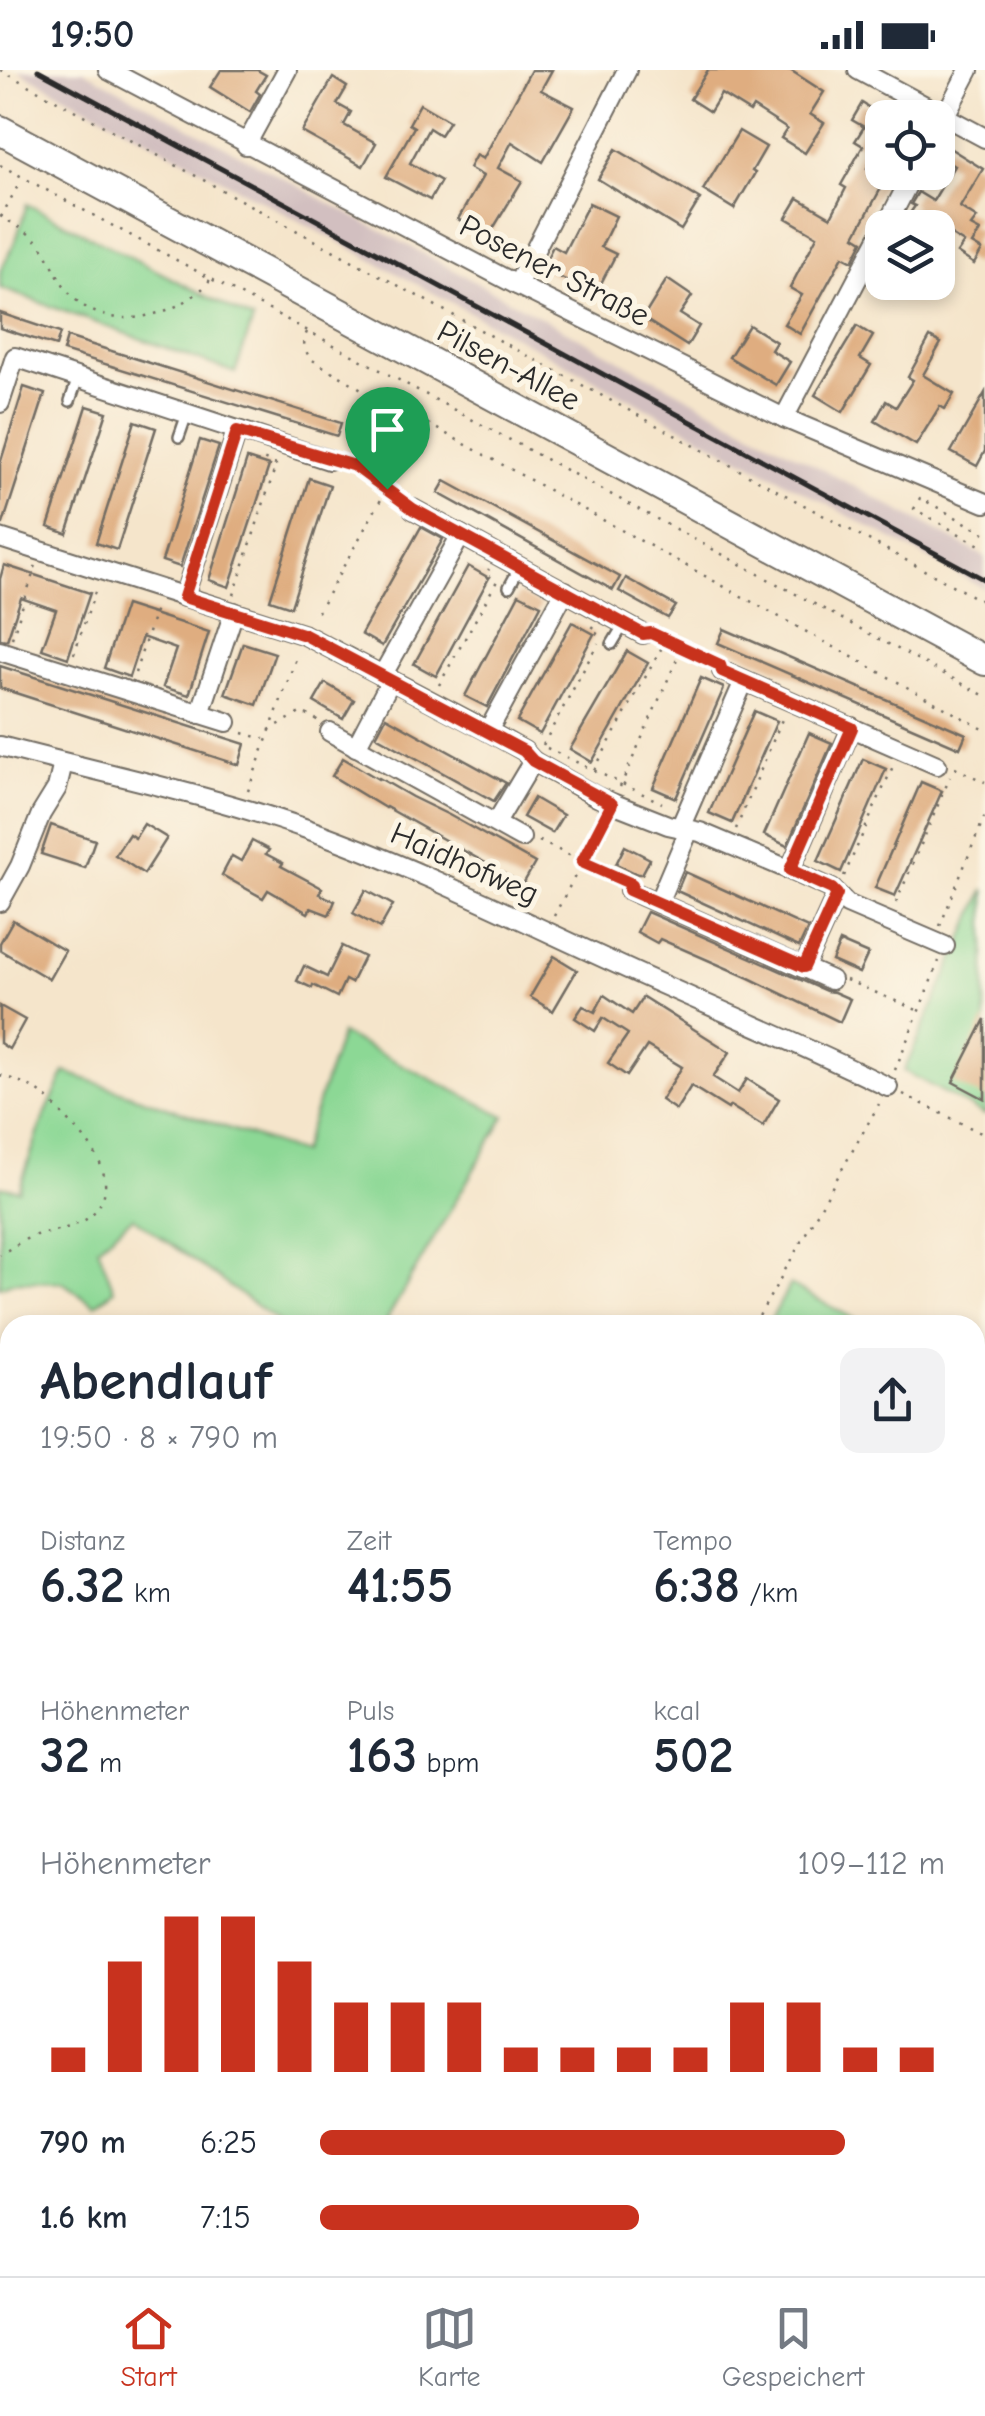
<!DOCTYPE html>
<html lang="de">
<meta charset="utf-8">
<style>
:root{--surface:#fff;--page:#f2f2f3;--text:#1f2937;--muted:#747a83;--line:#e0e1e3;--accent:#c8321e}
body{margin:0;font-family:"Comic Neue",sans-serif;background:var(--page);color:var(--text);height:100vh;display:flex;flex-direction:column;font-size:38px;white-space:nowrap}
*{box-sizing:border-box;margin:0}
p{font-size:32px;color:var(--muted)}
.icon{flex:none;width:55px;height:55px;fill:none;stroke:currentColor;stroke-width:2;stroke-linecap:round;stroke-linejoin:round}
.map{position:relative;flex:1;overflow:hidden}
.sheet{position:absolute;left:0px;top:1245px;width:985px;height:962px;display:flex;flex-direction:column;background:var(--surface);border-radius:30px 30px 0 0;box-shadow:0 5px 15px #0003}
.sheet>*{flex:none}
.buttons{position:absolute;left:865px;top:30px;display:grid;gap:20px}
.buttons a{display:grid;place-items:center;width:90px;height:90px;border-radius:20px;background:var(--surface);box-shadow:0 5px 15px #0003;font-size:50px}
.pin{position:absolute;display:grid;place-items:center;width:85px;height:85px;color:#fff;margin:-102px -42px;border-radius:50% 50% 50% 0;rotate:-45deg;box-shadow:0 0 10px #0007}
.pin .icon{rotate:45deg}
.round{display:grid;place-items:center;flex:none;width:105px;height:105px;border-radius:20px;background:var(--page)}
.head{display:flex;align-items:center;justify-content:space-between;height:170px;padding:0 40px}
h1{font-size:55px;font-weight:800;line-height:75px}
.figures{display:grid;grid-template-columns:repeat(3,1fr);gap:15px;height:170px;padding:10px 40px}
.figures div{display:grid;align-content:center}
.figures b{font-size:50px;font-weight:800}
.figures small{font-size:28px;font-weight:400}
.figures p{font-size:28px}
.chart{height:280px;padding:20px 40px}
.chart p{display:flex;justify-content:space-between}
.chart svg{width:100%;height:180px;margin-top:10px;stroke:var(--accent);stroke-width:6}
ul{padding:0 40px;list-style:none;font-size:32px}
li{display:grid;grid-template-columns:160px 120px 1fr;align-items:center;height:75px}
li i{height:25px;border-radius:12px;background:var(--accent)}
.status{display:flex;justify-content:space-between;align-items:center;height:70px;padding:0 50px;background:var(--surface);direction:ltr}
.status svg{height:28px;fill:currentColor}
.dock{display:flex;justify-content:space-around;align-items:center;height:140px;border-top:2px solid var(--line);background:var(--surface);font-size:28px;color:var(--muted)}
.dock a{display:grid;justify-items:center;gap:5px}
.dock .on{color:var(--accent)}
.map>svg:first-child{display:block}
</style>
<div class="status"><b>19:50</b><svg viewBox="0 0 49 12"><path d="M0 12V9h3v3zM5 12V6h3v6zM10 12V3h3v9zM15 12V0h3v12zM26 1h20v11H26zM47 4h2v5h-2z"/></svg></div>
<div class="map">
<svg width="985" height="2206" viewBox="0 0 985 2206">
<rect width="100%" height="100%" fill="#fcf5e5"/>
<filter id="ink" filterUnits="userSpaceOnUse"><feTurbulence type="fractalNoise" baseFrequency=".01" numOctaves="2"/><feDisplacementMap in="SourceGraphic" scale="20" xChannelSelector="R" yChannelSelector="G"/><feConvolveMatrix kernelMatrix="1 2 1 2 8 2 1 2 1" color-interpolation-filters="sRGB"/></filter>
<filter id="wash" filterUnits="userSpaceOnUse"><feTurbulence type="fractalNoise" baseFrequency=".0048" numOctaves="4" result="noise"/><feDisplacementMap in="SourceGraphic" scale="40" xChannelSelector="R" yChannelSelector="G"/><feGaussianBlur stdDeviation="2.25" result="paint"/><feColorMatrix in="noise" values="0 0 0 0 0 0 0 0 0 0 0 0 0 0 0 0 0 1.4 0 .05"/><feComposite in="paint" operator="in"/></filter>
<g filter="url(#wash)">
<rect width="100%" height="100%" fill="#f5e5cb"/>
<!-- industrial -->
<path fill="#d2bfc0" d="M18,0H83L985,487V519Z"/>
<!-- green -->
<g fill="#8cd895" stroke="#5c8260" stroke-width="2.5">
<path d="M27,134L253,250L235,303L0,218V202L17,167Z"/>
<path d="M985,819V1045L904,1001Z"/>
<path d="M341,964L505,1046L387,1249L392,1255H283L133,1147L98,1177L114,1220L95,1235L62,1212L15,1211L0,1217V1116L19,1120L43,1049L65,1002L301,1083Z"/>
<path d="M790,1215L866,1255H768Z"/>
<path d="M975,1312L985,1317V1451L975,1446Z"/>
<path d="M0,1344L10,1353V1660L0,1661Z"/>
<path d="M10,1739V2198H216L214,2206H0V1740Z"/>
</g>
<!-- forest -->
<g fill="#71b87e" stroke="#4e7254" stroke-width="2.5">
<path d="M985,1657V2206H620L625,2198H975V1672Z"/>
<path d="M216,2198H509L504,2206H214Z"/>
</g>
<g id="blocks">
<!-- building -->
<g fill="#dfad80">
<path d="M221,0H257L266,5L256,21L260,24L250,42L210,17Z"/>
<path d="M531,0H552L541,20L574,37L543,92L512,72L498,98L522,111L488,167L458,149L483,106L469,98L476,85L483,89Z"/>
<path d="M708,0H790L824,22L810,44L824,53L805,83L781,68L787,59L753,37L750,42L721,24L710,42L690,29Z"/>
<path d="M333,8L347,17L337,34L351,42L344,55L376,73L363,96L302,62Z"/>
<path d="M862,33L882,46V72L867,98L886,109L855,166L863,171L853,191L843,186L800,264L784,254L802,225L790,218L817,166L786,148L798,128L831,147L846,118L841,115L863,76L855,71L864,57L852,50Z"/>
<path d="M420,34L449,51L440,65L429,58L410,93L441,111L430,130L386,107L414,57L409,54Z"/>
<path d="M739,61L766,77L752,101L755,103L734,139L703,120Z"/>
<path d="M948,77L983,99L960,137L977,148L971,156L980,161L972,174L982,180L974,194L957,183L964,173L940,158H926L908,146L915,136L911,134L918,122L933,131L954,96L941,88Z"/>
<path d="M616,79L700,129L681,160L598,109Z"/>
<path d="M589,133L616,146L601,177L616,184L595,225L542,198L553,176L564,182Z"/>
<path d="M667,209L692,226L680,244L699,256L687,276L643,248Z"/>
<path d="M0,243L60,263L56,276L0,258Z"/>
<path d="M749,255L776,272L771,280L790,292L776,315L729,287Z"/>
<path d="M857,256L873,266L860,288L871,295L843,342L815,325Z"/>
<path d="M67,267L341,353L337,366L63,281Z"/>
<path d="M930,267L941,273L923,305L954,324L945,339L940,336L916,375L875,351L886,331L896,337L913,310L908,307Z"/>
<path d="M24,317L45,324L3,454H0V394Z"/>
<path d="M985,323V381L977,396L951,382Z"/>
<path d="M87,336L107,342L67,464L48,457Z"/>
<path d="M135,351L156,358L117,480L96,473Z"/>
<path d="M200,370L219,376L180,497L162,491Z"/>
<path d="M247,389L269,396L229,517L209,510Z"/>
<path d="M309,408L330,415L291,537L270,530Z"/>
<path d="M445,411L620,507L613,520L438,423Z"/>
<path d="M421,457L443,469L382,576L361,564Z"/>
<path d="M4,495L90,523L68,588L42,579L56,540L21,528L7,570L0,569V509Z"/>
<path d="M468,496L489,508L436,606L414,594Z"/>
<path d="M626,508L676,536L668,548L619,521Z"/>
<path d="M519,524L541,535L487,637L465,626Z"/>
<path d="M125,535L209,562L189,625L163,617L176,579L142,567L129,607L104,598Z"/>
<path d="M572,552L594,564L540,664L517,651Z"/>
<path d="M724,559L966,664L960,678L718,573Z"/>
<path d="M243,573L275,583L257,635L225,624Z"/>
<path d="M627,581L648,593L592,692L570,679Z"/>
<path d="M0,596L245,674L239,695L0,618Z"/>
<path d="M701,608L724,618L676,728L653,718Z"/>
<path d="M325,613L354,630L343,649L314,632Z"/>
<path d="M754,641L777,651L732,753L709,743Z"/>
<path d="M386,647L506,713L494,731L376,666Z"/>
<path d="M809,663L832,673L787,776L764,765Z"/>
<path d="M343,688L378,709L379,708L412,727L449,745L535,793L523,814L386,737L385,738L332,706Z"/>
<path d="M863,689L886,699L841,802L818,791Z"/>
<path d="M921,712L942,721L895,826L875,818Z"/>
<path d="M534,728L563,745L552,763L523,747Z"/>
<path d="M144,754L167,768L144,804L115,785L129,764L135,768Z"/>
<path d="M51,755L95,770L85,798L41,784Z"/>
<path d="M252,771L269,780L266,784L283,793L281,796L322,818L319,824L335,831L329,845L311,838L308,843L268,820L263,828L222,805L232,786L241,791Z"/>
<path d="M625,776L650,789L642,804H637L616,794Z"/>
<path d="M685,802L808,858L799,877L677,821Z"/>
<path d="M366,820L393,835L380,858L353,843Z"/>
<path d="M647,842L826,921L834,922L850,929L840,952L749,908L660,869L657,873L637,862Z"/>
<path d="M13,850L65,881L49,909L0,880V873Z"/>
<path d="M840,872L868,884L859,903L832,891Z"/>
<path d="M342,876L364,887L351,913L345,910L337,927L313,915L312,918L297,911L304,896L327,907Z"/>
<path d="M554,886L577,900L553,941L530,927Z"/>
<path d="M604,925L632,944L643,927L730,982L713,1007L738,1023L747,1009L779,1029L763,1056L730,1036L728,1039L691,1016L676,1040L661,1030L682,997L647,976L627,1006L608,993L628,964L603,948L595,961L575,948L583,936L595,942Z"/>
<path d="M0,936L25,950L9,979L0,973Z"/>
<path d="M985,949V1029L953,1012Z"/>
</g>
</g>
</g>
<g filter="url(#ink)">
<use href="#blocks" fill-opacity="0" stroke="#726c63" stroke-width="2.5"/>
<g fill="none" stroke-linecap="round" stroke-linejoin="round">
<defs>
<g id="lane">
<path d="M70,331L78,308"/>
<path d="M179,367L187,344"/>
<path d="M509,517L520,497"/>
<path d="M612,574L624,554"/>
</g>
<g id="street">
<path d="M108,0L517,215L784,348L985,433"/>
<path d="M858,0L985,68"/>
<path d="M938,59L969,0"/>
<path d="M246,75L287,0"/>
<path d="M885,158L914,102"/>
<path d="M517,215L627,0"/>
<path d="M0,333L15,287L329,390"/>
<path d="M784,348L882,162"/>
<path d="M413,439L643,564"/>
<path d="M0,468L305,565L488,661L524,681L533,691L597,727L668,755L700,762L790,800L832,819L847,834L945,876"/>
<path d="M184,527L237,361"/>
<path d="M0,581L227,652"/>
<path d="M722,601L937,695"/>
<path d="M382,606L461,465"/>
<path d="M200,644L234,542"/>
<path d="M488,661L565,521"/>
<path d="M330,662L521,768"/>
<path d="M0,676C102,703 207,724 307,759C414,797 516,848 619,895C708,936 800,973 888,1017"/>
<path d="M356,677L391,610"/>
<path d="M496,753L533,691"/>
<path d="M680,758L744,611"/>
<path d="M790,800L852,657"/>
<path d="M629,820L831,910"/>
<path d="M0,832L20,796L41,744L57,718L63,693"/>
<path d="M658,833L689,760"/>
<path d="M804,897L837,824"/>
</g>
<path id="primary" d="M0,60L985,591"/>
</defs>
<!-- lane casing -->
<use href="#lane" stroke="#726c63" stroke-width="14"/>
<!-- street casing -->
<use href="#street" stroke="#726c63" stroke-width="22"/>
<!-- primary casing -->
<use href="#primary" stroke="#726c63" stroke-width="32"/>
<!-- path -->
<g stroke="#726c63" stroke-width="2.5" stroke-dasharray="2.5 8" stroke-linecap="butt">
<path d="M0,0L985,533"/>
<path d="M0,95L985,626"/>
<path d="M0,146C13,154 28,161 39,173C52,189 58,211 72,226C97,253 136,252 167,240C183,234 203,222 211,208"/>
<path d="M1,147L21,110"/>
<path d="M307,262C302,272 304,280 311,289C337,306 397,332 402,365C405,384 395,403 387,419L314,549"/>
<path d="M398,353L411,349L421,350L985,660"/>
<path d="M344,394L355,396L400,429"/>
<path d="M985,463L920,428L914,439L985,478"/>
<path d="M234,525L276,395L263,389"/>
<path d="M594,556L591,560L601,566"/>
<path d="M659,567L711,591"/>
<path d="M12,568L36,495"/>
<path d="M74,584L97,516"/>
<path d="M135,603L157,535"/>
<path d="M439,615L497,511L486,504L489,499"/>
<path d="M269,660L302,642L319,651"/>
<path d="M243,663L264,669"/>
<path d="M543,675L598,573"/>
<path d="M547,678L662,733"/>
<path d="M955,698L985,712"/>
<path d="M594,700L666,570"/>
<path d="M620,717L682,578"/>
<path d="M248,721L298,583"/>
<path d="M736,759L783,647"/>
<path d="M539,771L618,808"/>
<path d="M844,806L894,694"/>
<path d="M896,833L950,707"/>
<path d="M554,846L606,747"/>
<path d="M940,856L985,745"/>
<path d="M846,910L917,940"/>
<path d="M895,1000L939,891"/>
<path d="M0,1005C15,1010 30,1014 42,1024C50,1030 57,1039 64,1046C88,1070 126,1113 91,1145C76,1160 53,1159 33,1166C21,1171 11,1178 0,1185"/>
<path d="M903,1024L985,1065"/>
<path d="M754,1255L879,1034"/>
<path d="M0,1485L10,1501"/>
<path d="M975,1771L980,1765L985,1741"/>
<path d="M0,1929L10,1920"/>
<path d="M156,2206L162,2198"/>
<path d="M688,2206L692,2198"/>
</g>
<!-- lane -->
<use href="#lane" stroke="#fff" stroke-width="9"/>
<!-- street -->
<use href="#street" stroke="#fff" stroke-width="18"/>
<!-- primary -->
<use href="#primary" stroke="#fff" stroke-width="28"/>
<!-- rail -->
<path stroke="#2b2b2b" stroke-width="5" d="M38,0L985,510"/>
</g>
</g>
<g fill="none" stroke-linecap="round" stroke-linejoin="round" filter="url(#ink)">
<defs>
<path id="route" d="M237,361L355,396L413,439L643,564L651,563L720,595L722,601L852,658L790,800L832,819L837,824L804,897L629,820L632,814L582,792L612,734L533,691L524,681L305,565L184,527Z"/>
</defs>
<!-- route casing -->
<use href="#route" stroke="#fff" stroke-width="20"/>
<!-- route -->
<use href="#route" stroke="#c8321e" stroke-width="12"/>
</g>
<g text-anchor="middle" stroke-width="10" stroke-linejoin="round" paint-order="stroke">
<!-- street labels -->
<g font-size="32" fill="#2b2b2b" stroke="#fcf5e5">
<text transform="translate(555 200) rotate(27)" y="11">Posener Straße</text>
<text transform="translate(509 295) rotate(28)" y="11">Pilsen-Allee</text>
<text transform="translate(465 793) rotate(24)" y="11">Haidhofweg</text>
</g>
</g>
</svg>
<div class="buttons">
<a><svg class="icon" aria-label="locate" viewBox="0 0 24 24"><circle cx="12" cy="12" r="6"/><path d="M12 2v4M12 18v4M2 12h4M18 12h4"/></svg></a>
<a><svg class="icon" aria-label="layers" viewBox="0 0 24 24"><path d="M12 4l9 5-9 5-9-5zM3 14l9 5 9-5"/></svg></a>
</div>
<div class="pin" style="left:387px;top:419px;background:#1e9e55"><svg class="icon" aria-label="arrive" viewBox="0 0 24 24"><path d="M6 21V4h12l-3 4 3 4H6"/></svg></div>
<section class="sheet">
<div class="head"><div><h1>Abendlauf</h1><p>19:50 · 8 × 790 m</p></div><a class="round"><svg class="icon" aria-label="share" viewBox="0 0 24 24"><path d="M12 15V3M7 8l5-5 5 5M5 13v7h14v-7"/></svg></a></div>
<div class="figures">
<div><p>Distanz</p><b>6.32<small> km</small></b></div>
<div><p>Zeit</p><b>41:55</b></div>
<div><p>Tempo</p><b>6:38<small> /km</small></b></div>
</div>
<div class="figures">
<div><p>Höhenmeter</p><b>32<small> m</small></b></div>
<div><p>Puls</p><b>163<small> bpm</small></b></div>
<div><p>kcal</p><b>502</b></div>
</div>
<div class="chart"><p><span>Höhenmeter</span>109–112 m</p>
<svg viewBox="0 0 160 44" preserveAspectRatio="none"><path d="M5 44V38M15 44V17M25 44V6M35 44V6M45 44V17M55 44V27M65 44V27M75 44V27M85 44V38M95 44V38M105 44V38M115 44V38M125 44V27M135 44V27M145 44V38M155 44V38"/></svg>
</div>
<ul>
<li><b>790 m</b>6:25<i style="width:84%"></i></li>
<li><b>1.6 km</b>7:15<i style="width:51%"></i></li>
</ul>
</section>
</div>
<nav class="dock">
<a class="on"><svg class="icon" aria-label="home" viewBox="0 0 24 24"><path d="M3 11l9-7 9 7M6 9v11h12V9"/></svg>Start</a>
<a><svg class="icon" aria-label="map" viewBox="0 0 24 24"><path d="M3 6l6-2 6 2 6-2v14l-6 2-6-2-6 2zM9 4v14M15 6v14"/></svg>Karte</a>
<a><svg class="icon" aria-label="saved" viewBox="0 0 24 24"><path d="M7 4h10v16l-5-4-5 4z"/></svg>Gespeichert</a>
</nav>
